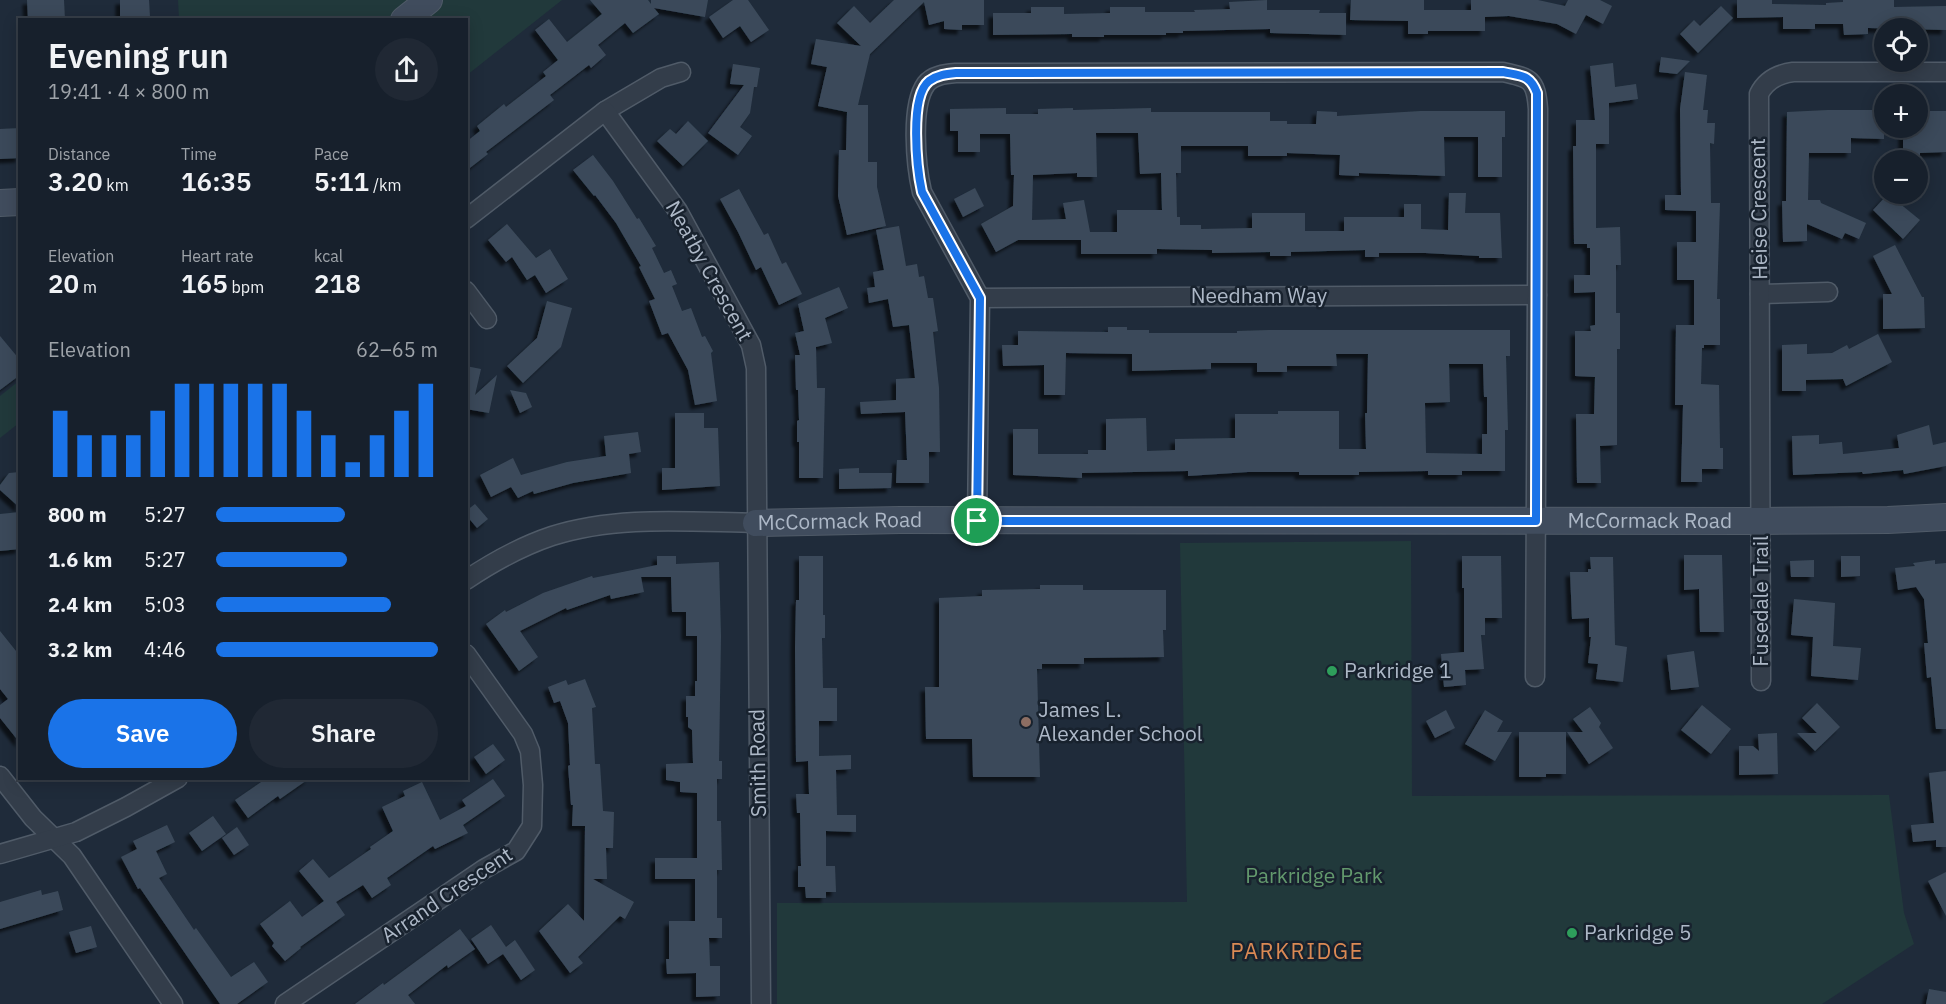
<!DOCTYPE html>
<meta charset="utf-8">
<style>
:root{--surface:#17202c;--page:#202834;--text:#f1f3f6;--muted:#9ea3a9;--line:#363e48;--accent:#1a73e8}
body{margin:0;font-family:"IBM Plex Sans",sans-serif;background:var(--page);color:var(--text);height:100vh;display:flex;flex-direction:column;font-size:22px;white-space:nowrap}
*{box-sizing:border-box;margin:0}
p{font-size:20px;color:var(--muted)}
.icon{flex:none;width:33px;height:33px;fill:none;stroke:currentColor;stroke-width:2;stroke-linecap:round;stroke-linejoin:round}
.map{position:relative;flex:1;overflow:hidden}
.sheet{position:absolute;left:18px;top:18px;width:450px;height:762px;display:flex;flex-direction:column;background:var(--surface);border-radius:0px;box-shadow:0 3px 15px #0003,0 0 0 2px var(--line)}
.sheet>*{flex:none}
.buttons{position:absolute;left:1874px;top:18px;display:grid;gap:12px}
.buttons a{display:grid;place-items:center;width:54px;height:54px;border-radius:50%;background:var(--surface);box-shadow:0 3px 15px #0003,0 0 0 2px var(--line);font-size:30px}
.pin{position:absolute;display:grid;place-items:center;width:51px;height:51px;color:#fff;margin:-26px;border:3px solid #fff;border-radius:50%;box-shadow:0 2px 6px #0007}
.round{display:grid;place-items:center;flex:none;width:63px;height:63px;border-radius:32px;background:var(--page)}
.headline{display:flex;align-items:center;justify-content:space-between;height:102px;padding:0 30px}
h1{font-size:33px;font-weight:600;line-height:45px}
.metrics{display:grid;grid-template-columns:repeat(3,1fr);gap:9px;height:102px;padding:6px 30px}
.metrics div{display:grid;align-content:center}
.metrics b{font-size:26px;font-weight:600}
.metrics small{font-size:16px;font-weight:400}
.metrics p{font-size:16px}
.chart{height:168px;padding:12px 30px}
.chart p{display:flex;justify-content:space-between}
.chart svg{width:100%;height:108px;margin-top:6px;stroke:var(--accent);stroke-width:6}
.primary-button{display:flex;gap:12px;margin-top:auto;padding:12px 30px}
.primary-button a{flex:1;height:69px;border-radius:36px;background:var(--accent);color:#fff;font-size:24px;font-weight:600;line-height:69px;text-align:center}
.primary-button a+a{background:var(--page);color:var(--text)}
ul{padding:0 30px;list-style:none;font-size:20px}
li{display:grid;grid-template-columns:96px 72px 1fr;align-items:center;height:45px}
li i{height:15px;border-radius:8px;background:var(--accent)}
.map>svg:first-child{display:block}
</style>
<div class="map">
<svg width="1946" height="1004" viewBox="0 0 1946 1004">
<defs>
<filter id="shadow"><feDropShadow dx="-4.5" dy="4.5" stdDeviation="1.5" flood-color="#0009"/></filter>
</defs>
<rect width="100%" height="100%" fill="#1f2b3a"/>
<!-- green -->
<g fill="#21393b">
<path d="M178,0H562L467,75L466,20L179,19Z"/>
<path d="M19,381V423L0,438V396Z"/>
<path d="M1411,541L1412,796L1889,795L1904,913L1914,944L1822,1004H777V903L1187,902L1180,543Z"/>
</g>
<!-- building -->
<g fill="#3b4a5a" fill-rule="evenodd" filter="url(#shadow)">
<path d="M27,0H64L65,20H28Z"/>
<path d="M120,0H149L150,17L120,18Z"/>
<path d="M590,0H648L651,4V0H708L705,17L654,8L659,14L633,33L625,23L598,45L606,55L591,68L589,65L550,95L554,100L486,152L488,154L466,171V142L480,131L477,126L504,104L506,107L546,76L543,72L558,60L535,30L549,19L567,42L602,14Z"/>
<path d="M733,0H748L769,30L751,42L740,26L723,38L709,17Z"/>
<path d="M894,0H984V25H962V30L944,29V21L929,25L924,2L870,54L858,105H868V162H877V187L886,226L847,235L838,196L839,150H846L847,112L818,106L827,67L811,64L816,39L861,46L837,23L854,6L870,23Z"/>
<path d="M1267,0V10H1320L1319,13H1346V35L1270,33V29L1183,31V33H1166V35H1104V37H1072V34L993,35V13H1031V7H1064V14L1110,13V7H1145V12H1195L1194,10L1230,9L1229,2Z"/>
<path d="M1351,0H1424V10H1471V0H1538L1565,6L1568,0H1600L1612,6L1603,24L1586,15L1576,34L1557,24L1509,16L1485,17V31H1428V34H1408V21L1350,20Z"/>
<path d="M1737,0H1772V4L1826,5V3L1843,2V0H1894V7L1946,6V30L1868,28V34L1844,35L1843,24H1815V29H1783V17L1737,18Z"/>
<path d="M1721,6L1733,18L1698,53L1680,34L1694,20L1700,26Z"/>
<path d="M1661,57L1690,61L1677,74L1659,72Z"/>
<path d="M1613,63L1615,87L1636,84L1638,99L1609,103V144H1596V228L1620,227L1621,265H1616V313H1620V349H1617V445L1600,446L1601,483H1577L1576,414H1594L1595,377L1575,376V331H1591L1590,326L1595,325V292L1574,293V275H1590V248H1587V244H1574L1573,146H1576V120H1595L1590,66Z"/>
<path d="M733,64L760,68L757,87H754L750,113L740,127L752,136L738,155L708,133L744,85L730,84Z"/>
<path d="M1685,72L1707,75L1703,110H1708L1707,123H1715L1714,144L1710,143L1711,203H1720L1717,299H1720V345H1704V348H1702L1701,384L1719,385L1720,448H1723V469H1702V482H1681L1683,405H1675L1676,325H1694V280H1677V242H1696V211L1665,210V195H1681L1680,109Z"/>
<path d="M1006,108V114H1038V109L1073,108V110L1151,108V112H1270V121H1287V124H1316L1317,111L1337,112V116L1421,111H1505V137H1502V177H1478V137H1444L1445,176L1359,173V176L1339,175L1340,155L1287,153V156H1248V146H1181V173H1176L1177,217H1180V225H1201V229L1252,228V213H1305V231H1344V217H1404V204H1421V229L1448,230L1449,193H1466L1465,213H1500L1502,258H1479V256L1425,253H1379V257H1365V250L1291,252V256H1270V252L1212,253V250L1157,249V254H1081V240H1018L996,252L981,224L1013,206L1014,175H1011L1010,134H980V152H958V131H950V109ZM1096,133H1138L1140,174L1161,173L1162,210H1117V232H1090L1084,200L1063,203L1066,219L1032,220L1033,175L1077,173V177H1097Z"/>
<path d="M1828,110H1873V113H1884V139L1851,138V153H1809L1808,200H1820L1821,203L1866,223L1859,239L1845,233L1842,239L1807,224V241L1783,242L1782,201H1786L1787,112Z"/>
<path d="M1921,111H1946V152L1920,153V160H1903V128H1922Z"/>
<path d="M688,121L708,141L683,166L657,141L670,129L676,134Z"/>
<path d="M20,128V158L0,159V129Z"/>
<path d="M593,155L613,181L637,219L639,218L656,246L652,248L664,273L671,270L677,284L672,286L682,311L691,308L702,337L705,336L713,351L711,353L717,401L695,405L688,370L668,333L662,335L649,301L655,299L639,267L641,266L616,223L595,195L594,196L573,170Z"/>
<path d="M975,188L984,206L963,217L954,199Z"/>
<path d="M739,189L764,235L768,233L782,264L786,262L802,294L779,305L761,267L756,270L738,232L720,199Z"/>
<path d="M1888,194L1920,220L1903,239L1873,210Z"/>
<path d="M507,224L536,258L550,249L568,279L546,293L535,275L527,280L512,257L506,262L488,240Z"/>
<path d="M899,226L906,266L917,264L919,277L924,276L928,298H933L938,331L933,332L939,388L940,452H929V483H896L897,460H907L905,412L861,414L860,402L896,400V379L915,378L909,325L893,327L888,299L869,303L867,288L875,287L873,272L884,270L876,230Z"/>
<path d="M1895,245L1922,297H1924L1925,328L1883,329V294H1892L1873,256Z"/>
<path d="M839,287L848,308L825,318L832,343L816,347L817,388H825L823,478H799V442H797V421L799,420L798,390H796L795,355H800L795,333L804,331L798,304Z"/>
<path d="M547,301L572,308L561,347L523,383L507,366L537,338Z"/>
<path d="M1108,327H1127V330H1149V333H1237V331L1269,330H1510V356H1506L1508,430H1505V471H1462V475H1428V471L1359,472V475H1299V472H1248L1188,476V471L1082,473V478L1013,475V429H1038V454H1088V450H1106V419L1146,418L1147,451L1175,450V439L1235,438V414H1278V411H1339V449H1366L1365,413H1367L1368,354H1336L1337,366H1287V372H1257V363H1211V369L1132,371V354L1066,353L1065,395H1044V365L1003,366L1002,345H1018V331L1108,332ZM1449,364H1483L1484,397H1487V434H1482V454L1426,453L1425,403L1450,402Z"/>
<path d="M1878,334L1892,362L1846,386L1843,379L1806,380V391H1782V345L1807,344V354L1832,353L1847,345L1849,349Z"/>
<path d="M0,336L20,360V375L0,390Z"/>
<path d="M466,366L481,369L475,395L497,375L489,413L466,409Z"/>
<path d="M510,390L526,393L532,407L520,413Z"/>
<path d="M675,413H704V428H718L720,486L662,490V468H675Z"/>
<path d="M1929,425L1933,445L1946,442V466L1904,474L1903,470L1863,474L1862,472L1793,475L1792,436L1819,435V444L1842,442L1843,454L1899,448L1897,435Z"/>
<path d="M638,432L641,452L629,454L631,473L573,483L534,494L533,491L518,498L511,487L491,497L480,475L513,458L521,475L567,462L606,456L604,436Z"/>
<path d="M859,468V473H892L891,488L839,489V469Z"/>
<path d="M20,472V508L0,490V485L9,473Z"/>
<path d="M475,504L488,519L477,528L466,515V511Z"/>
<path d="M20,512V549L0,551V514Z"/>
<path d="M1684,555H1722L1724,632H1700L1699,589L1684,590Z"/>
<path d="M657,556H676V564L719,562L721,636L719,761H722V779H717V821H721L722,870H717V918H722V938H709L710,966H720V996L696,997V973L667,974L666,959H669V921H695V879H655V858H697V793L680,792V782L666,780V764L693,763L692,730L688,727V717H686V696H695V681H697V636H686V612H672L671,577H641L644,592L611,599L610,595L567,610L566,608L520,631L538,657L519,671L486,624L505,610L506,612L543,593L592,576L593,578L657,565Z"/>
<path d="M799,556H823V615H825V638H822L823,688H837V721H819V756L851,755V769L836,770L837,815H856V832L826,831V866H835L836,892H826V898H806L805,887H798V866H801L800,813H797L796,794H809L808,761L796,762L795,648L796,600H799Z"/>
<path d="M1462,556H1501L1502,618H1485V635H1481L1484,669L1465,670L1466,685L1444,687L1441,654L1464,652V588H1462Z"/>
<path d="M1841,556H1860V576L1841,577Z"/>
<path d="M1590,557H1613L1615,645L1627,647L1623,682L1596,679L1598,664L1588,663L1591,637H1589V618L1572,619L1570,572H1588V569H1591Z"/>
<path d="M1814,560V577H1791L1790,561Z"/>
<path d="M1935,560V564L1946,563V729H1936L1931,677L1927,678L1924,643H1928L1924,599L1916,587L1898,590L1895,568L1915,566L1913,563Z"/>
<path d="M1040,585H1083V590H1166V630H1163L1164,657L1084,658V664H1042V669H1037L1040,777H973L972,739H926L925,687H939V598L982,596V590L1040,589Z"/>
<path d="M1794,599L1835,603L1833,646L1861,648L1858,680L1811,676L1813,637L1791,635Z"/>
<path d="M0,631L20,656V743L0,718V705L8,699L0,689Z"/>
<path d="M1694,651L1699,687L1671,690L1667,655Z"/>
<path d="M585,679L596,707L592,708L595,764H600L603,811L614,812L613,848H606L607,879H593L634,902L625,919L620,916L578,957L583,963L570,973L539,931L568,904L584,921L585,826H572L573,805H571L568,766L570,765L568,723L560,701L554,703L548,687L566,680L568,685Z"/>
<path d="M1817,703L1840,727L1815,751L1797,733H1817L1802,718Z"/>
<path d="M1702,705L1731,729L1711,754L1681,730Z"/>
<path d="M1590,707L1601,723L1599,727L1613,748L1589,764L1567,732H1583L1573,719Z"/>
<path d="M1446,710L1455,728L1435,738L1426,721Z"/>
<path d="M1485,710L1503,721L1497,732H1512L1495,761L1465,744Z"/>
<path d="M1519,732H1566V774H1546V777H1519Z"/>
<path d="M1777,733L1778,774L1739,775V746H1753L1759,751L1758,734Z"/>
<path d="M493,744L505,760L486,774L474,757Z"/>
<path d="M1946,771V847H1936V840L1913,842L1911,825L1934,823L1929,773Z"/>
<path d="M267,778H310L280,799L278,796L248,818L235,800Z"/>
<path d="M493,779L505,796L463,825L468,833L435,849L433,846L387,878L391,885L372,898L363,885L336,902L345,915L300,947L301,948L285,961L272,946L274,943L260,924L290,901L302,917L324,901L299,871L313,859L329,878L371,849L370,847L393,831L382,807L405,796L403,791L422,782L440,820L466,806L462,800Z"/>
<path d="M213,816L226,834L202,851L189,833Z"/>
<path d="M167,825L175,842L156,851L167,874L159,878L194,930L196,928L231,977L254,962L268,982L237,1004H220L140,888L138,889L121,857L137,849L133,841Z"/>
<path d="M237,827L249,845L234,855L222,838Z"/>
<path d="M1946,872V916L1928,881Z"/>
<path d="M41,890L42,895L58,891L63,910L0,929V902Z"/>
<path d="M491,925L506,947L515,940L535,970L521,980L503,954L488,964L471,939Z"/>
<path d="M91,926L97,947L76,953L69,932Z"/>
<path d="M460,929L475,949L448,968L447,965L408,995L415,1004H355L383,983L384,985Z"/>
<path d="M1929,989L1946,992V1004H1926Z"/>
</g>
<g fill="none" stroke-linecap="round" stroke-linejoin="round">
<defs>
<g id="street">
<path d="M605,111L661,78L681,72"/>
<path d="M466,219L605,111L678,211L751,345L756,368L761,1004"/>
<path d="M466,291L487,319"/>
<path d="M1760,294L1828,292"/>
<path d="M980,298L1537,295"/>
<path d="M977,521L980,298L922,192C916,167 910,106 926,84C933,75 945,74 956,73L1503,72C1530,78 1536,79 1538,109L1535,677"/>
<path d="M466,580C493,562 522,546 552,536C617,515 689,522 756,523"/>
<path d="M1761,681L1759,94C1766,80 1778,74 1793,72H1946"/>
<path d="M0,776L33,818L72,856L173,1004"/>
<path d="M0,854L76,832L126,807L178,778"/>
<path d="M285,1004L484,869L516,851L532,826L533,785L530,751L523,734L466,654"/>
</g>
<g id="secondary">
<path d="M404,20L429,0"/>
<path d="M0,203L20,202"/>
<path id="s1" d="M756,523L900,520L1760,521L1888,520L1946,517"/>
</g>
</defs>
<!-- street casing -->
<use href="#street" stroke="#505b68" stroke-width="21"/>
<!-- secondary casing -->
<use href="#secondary" stroke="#505b68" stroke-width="28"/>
<!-- street -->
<use href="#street" stroke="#333d4a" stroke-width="18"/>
<!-- secondary -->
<use href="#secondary" stroke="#404c5d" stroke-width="26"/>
</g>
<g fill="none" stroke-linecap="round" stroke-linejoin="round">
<defs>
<path id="route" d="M1503,72C1521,76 1530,74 1537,93L1536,521H977L980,298L922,192C917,169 909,97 929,81C937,75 946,74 956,73Z"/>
</defs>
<!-- route casing -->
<use href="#route" stroke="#fff" stroke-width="12"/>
<!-- route -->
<use href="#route" stroke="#1a73e8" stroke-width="8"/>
</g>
<!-- markers -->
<g fill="#2e9e5b" stroke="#18222e" stroke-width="2">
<circle cx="1332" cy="671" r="6"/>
<circle cx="1572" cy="933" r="6"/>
</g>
<circle fill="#8d6e63" stroke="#18222e" stroke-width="2" cx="1026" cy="722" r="6"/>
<g text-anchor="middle" stroke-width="5" stroke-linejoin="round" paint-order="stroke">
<!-- street labels -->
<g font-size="21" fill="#adb8c7" stroke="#18222e">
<text transform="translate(1759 209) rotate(-91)" y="7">Heise Crescent</text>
<text transform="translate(709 271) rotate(61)" y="7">Neatby Crescent</text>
<text x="1259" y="303">Needham Way</text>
<text dy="7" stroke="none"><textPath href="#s1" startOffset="894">McCormack Road</textPath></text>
<text dy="7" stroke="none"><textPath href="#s1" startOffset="84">McCormack Road</textPath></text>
<text transform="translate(1761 601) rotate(-90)" y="7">Fusedale Trail</text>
<text transform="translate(758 763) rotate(-91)" y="7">Smith Road</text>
<text transform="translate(447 895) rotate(-34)" y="7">Arrand Crescent</text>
</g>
<!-- poi labels -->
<g font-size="21" fill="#adb8c7" stroke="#18222e" text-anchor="start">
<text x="1344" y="678">Parkridge 1</text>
<text x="1038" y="717">James L.<tspan x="1038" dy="24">Alexander School</tspan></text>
<text x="1584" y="940">Parkridge 5</text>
</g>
<!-- park labels -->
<g font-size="21" fill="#63996d" stroke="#18222e">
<text x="1314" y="883">Parkridge Park</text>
</g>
<!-- neighbourhood labels -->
<g font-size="22" letter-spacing="1.5" fill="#db8a54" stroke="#18222e">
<text x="1297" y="959">PARKRIDGE</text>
</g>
</g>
</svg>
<div class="buttons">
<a><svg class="icon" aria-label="locate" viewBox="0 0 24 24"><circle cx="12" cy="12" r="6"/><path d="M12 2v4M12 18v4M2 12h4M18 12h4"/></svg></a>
<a>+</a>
<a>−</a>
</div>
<div class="pin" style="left:977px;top:521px;background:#1e9e55"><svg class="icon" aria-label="arrive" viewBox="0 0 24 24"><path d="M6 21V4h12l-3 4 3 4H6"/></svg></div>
<section class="sheet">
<div class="headline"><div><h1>Evening run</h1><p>19:41 · 4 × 800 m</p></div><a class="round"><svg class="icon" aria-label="share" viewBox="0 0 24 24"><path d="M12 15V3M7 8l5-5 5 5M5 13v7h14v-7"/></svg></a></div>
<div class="metrics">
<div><p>Distance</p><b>3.20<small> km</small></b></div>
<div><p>Time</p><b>16:35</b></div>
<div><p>Pace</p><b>5:11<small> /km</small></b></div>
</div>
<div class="metrics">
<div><p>Elevation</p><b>20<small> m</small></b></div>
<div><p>Heart rate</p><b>165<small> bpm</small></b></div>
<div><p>kcal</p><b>218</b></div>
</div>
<div class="chart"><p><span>Elevation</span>62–65 m</p>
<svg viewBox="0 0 160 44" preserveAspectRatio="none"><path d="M5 44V17M15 44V27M25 44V27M35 44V27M45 44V17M55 44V6M65 44V6M75 44V6M85 44V6M95 44V6M105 44V17M115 44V27M125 44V38M135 44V27M145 44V17M155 44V6"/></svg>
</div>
<ul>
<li><b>800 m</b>5:27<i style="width:58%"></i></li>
<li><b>1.6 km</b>5:27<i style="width:59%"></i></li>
<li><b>2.4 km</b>5:03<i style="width:79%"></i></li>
<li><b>3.2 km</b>4:46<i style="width:100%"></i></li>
</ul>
<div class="primary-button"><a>Save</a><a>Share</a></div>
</section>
</div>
